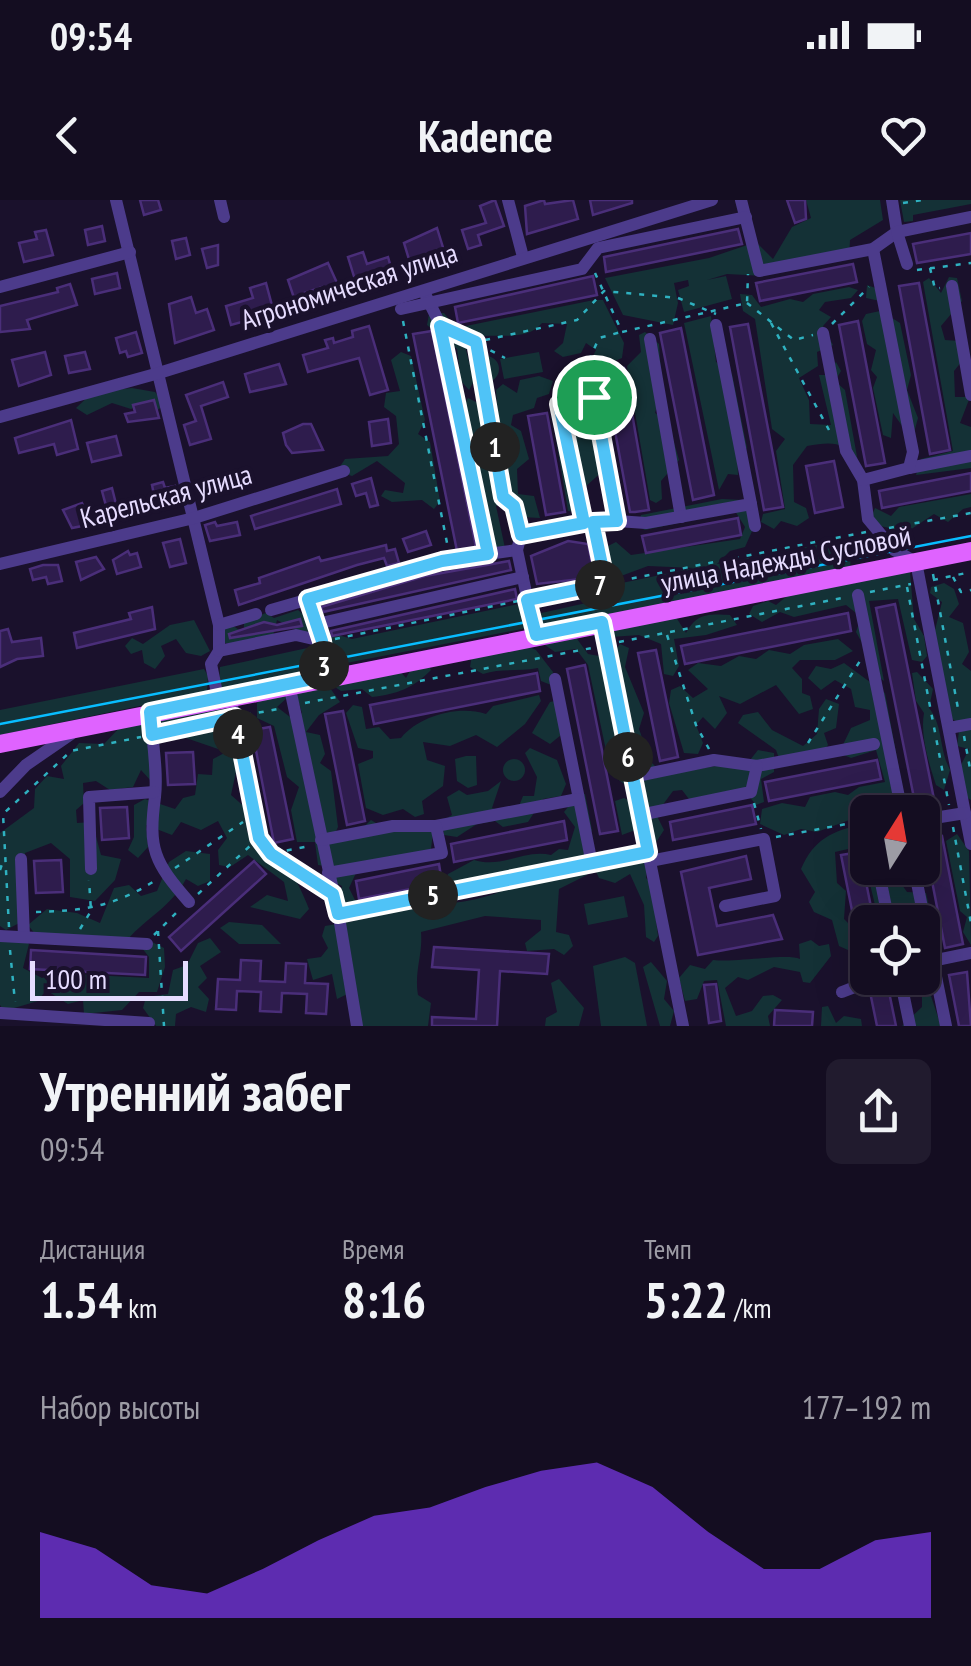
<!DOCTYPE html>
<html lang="ru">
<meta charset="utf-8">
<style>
:root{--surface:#140d21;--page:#211b2e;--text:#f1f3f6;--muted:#9d9ca5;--line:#332d3f;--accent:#7c3aed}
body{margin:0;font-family:"PT Sans Narrow",sans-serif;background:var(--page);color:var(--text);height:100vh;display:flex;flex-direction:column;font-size:38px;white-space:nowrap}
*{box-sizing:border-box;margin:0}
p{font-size:32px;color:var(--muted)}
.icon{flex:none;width:55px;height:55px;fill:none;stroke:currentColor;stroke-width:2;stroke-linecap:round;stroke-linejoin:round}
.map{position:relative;height:826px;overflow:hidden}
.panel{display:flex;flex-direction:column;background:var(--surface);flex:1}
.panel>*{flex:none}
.needle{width:65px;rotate:11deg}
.buttons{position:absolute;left:850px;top:595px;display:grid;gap:20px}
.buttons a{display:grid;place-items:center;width:90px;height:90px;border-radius:15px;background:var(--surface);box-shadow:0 10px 40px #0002,0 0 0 2px var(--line);font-size:50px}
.scale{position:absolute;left:30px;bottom:25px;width:158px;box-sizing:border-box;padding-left:10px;border:5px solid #e6dcff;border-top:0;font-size:28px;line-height:35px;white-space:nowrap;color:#e6dcff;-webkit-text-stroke:8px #1a112c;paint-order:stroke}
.pin{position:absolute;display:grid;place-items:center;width:85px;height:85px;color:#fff;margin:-42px;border:5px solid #fff;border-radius:50%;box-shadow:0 2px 10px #0007}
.km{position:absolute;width:50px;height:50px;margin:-25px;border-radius:50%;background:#222;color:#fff;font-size:28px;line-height:50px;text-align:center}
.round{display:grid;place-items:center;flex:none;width:105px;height:105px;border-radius:15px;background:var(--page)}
.headline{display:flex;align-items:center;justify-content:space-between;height:170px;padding:0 40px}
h1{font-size:55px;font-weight:800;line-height:75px}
.stats{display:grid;grid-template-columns:repeat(3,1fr);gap:15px;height:170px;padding:10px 40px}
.stats div{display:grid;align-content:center}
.stats b{font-size:50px;font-weight:800}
.stats small{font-size:28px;font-weight:400}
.stats p{font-size:28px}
.chart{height:280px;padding:20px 40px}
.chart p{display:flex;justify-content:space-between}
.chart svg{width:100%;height:180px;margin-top:10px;fill:var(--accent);opacity:.7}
.status{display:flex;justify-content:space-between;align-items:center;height:70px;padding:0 50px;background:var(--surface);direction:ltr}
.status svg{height:28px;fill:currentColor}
header{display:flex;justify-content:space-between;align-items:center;height:130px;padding:0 40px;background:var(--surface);font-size:45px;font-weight:800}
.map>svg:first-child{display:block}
</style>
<div class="status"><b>09:54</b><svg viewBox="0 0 49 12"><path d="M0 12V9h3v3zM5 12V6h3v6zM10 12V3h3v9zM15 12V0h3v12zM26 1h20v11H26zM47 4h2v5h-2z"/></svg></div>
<header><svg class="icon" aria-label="back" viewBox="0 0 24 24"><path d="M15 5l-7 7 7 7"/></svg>Kadence<svg class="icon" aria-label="heart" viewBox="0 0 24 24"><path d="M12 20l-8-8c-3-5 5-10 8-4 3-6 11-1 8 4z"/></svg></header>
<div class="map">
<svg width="971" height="826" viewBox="0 0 971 826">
<rect width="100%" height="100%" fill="#1a112c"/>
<!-- green -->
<g fill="#143136">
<path d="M806,0H880L883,20L850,40L849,59L774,64L764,76L727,74L707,80L726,76L732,99L684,112L678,90L689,86L688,80L674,83L678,103L673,125L623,115L605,78L709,58L756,42L773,59L792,27L811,18Z"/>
<path d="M900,0H971V4L913,15V21L904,22Z"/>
<path d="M949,77L957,78L962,101L941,126L945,140L959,141L962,161L954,171L955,197H970L960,223L971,227V268L916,275L921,259L953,251L923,82L929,78L941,93Z"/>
<path d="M867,85L887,92L892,118L900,123L911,175L907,190L918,218L912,240L893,213L891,238L883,235L873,188L877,177L871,170L876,150L867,144L862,121L866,114L880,111V101L866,98Z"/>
<path d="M849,87L858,90L851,98L825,102L819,110L831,117L823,126L833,145L817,152L818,166L799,178L809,200L810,224L831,225L819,175H825L836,162L841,171L835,181L845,190L858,262C843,240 831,242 807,246L793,265L794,302L806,308L809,318L797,326L781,321L774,329L761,322L763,314L785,309L776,251L785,239L772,229L755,119L743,111L740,94L752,95L761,107L790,99L803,102L813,94Z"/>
<path d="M594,100H603L624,143L622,158L603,166L592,158L596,150L586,143L581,153L563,157L554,151L563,143L567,124L542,123C527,142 498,133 475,137L466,150L474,181L469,190L461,181L457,149L427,125L429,114L444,113L456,128Z"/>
<path d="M711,116L716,162L732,174L747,248L737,253L738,275L728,274L719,290L684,123Z"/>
<path d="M645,132L659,144L662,189L655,213L668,221L679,260L661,281L662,299L656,303L650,300L627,166L641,152L639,135Z"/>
<path d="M401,152L411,156L425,220L418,234L430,242L440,301L434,309L422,300L392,302L381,296L385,290L403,293L405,283L377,261L352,276L337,271L345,259L388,256L399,244L396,216L384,207L386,193L400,191L391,160Z"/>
<path d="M539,152L543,172L504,179L500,159Z"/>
<circle cx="486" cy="169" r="13"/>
<path d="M539,176L553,181L549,194L537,198L534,208L513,215L511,225L521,231L529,259L517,269L518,294L534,296L540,318L521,317L507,303L496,306L505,348H493L488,367L459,371L444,364L451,353L481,351L490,334L483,310L477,251L460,211L468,198L484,206L482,219L489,230L498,219L496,190L503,184L517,193L520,180Z"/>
<path d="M582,182L602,189L608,223L593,241L611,243L614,261L585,287L575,312L568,311L551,210L568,213L570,196Z"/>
<path d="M132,188L155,192L165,204L154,213L144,202L131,209L112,203L87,215L76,208L93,192Z"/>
<path d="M971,294V307L963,309L948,322L934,314L907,332L876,325L872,315L875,308L891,316L899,307Z"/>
<path d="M722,299L743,300L753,329L745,347L730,351L717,364L827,343L842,344L851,354L850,369L544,428L537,414L613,397L612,385L694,368L648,366L621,376L607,373L602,349L616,342L631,355L740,339L745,327L735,311L645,330L637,326L641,315Z"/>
<path d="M910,372L914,419L924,436L927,456L922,462L912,460L898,399L869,401L884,481L867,468V452L856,432L861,417L846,405L794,417L780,412L762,422L749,414L753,406L768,401L776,405L792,392Z"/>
<path d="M944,383L954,389L959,404L949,417L963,423L969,452L962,464L971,471V518L958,522L950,518L933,438L942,402L930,393L931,387Z"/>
<path d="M523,403L527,428L331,466L324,438L328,432L352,439Z"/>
<path d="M298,410L312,422L306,435L277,420L273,436L241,445L225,443L224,426L230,424L244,433V421L266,413L274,418Z"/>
<path d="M674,414L686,433C697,413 708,414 730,415L737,425L706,435L674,439L679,466L673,476L664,474L661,444L639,435L611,437L612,425Z"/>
<path d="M194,420L210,451L201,456L186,453L176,439L161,446L165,456L155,469L144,463L142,450L131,454L125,446L132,438L143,444L170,425Z"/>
<path d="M572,432L588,454L599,456L609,467L605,485L615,509L612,520L618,526L617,550L624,560L625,490L617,483L614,452L620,444L629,448L625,467L644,513L639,529L651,562L664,575L750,560L758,550L774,553V572L761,579L764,602L756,605L745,591L692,603L682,590L673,591L656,614L664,630L655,644L638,629L622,635L615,601L624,598L634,603L635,621L645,623L640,588L628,587L611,574L588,465L576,449L555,452L545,445L556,435Z"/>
<path d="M838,439L853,451L835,460H800L792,468L802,479V493L810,496L813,509L799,514L776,485L740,504L719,496L727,513L715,529L703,517L696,525L703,543L698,554L684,553L669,503L671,490L680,486L693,498L708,489L688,470L698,463L721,466L739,456L756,459L769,450L790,454L804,445Z"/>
<path d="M518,442L536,450L553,472L551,485L541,481L538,468C518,472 501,468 483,474L470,467L472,455Z"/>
<path d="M312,447L319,452L322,470L219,490L220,467Z"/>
<path d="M844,463L885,493L907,612L890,609L855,611L852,619L817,632L801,629L784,635L760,624L762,609L782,603L805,607L810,597L835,592L848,595L859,587L885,582L876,550L851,558L839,553L851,528L870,520V510L855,507L851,489L835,480L821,490L808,478L816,466L831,469Z"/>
<path d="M428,464L431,470C413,488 398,494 372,497L362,489L341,491L335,487L336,481L398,469L406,478L412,467Z"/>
<path d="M204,469L208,476L207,492L0,535V510Z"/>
<path d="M917,472L933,489L929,508C943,525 939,549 950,570L944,590L936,585C929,564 920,535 924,513L916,501L912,473Z"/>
<path d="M304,486L330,488L340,502L319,515L306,532L320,535L325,554L320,563L331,571L338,627L332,639L349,641L371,620L387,630L433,632L431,649L356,673L349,688L355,700L367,703L360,712L345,714L338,703L342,686L332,681V667L318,665L315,642H297L291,610L299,587L287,577L274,526L257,518V503L265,492L289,496L277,507L294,520L302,513L296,494Z"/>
<path d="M539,495L541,501L525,524L497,547L476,535L450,546L423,542L427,560L445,566L443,586L422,601L424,614L415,617L403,609L383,615L366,608L358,564L373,558V551L358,548L346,513L353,505L362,507L366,529L379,527L390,539L401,538C419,516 458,505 486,514L493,506Z"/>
<path d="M564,499L561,535L550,544L532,533L550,502Z"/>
<path d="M826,499L839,504L836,528L824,533L828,545L816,560L782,567L776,550L738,523L743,515L758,512L772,530L803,546L817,534L819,509Z"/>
<path d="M216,505L231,511L223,523L229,541L218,549L186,538L156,542L152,582L141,570L133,587L110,590L96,581L83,583L84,603L76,610L77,623L92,622L101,655L121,659L115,680L95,701L70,697V659L51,643L25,653L27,719L6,730L0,726V633L34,608L35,589L47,576L64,579L61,566L79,543L104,544L124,523Z"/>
<path d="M971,527V600L963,595L959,569L969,549L957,546L959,531Z"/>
<path d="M530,548L557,560L566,584L561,596L543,599L528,622L503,627L495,621L477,624L457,637L444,635L442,621L452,615L447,597L459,590L467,595L488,591L501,581L492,608L515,616L523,596H534L537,577L525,553Z"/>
<path d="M232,549L240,553L231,595L247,609V632C279,648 296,675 309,709L300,719L250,707L267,695L288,701L284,682L248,655L230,667L219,665L218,650L227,638L218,621L201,630L181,622L172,635L146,625L148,647L138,658L128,650L134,637V605L145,599L175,609L183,598L195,595L198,574L212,575L213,559Z"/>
<path d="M466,556H476L477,585L468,588L457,581L455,559Z"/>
<circle cx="514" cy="570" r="11"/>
<path d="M579,593L585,594L592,630L584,646L587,675L559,689L556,732L569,735L573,746L564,755L554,749L527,751L525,743L541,730V720L485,716L421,732C423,755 414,771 418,795L431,803L428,826H355L356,790L337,799L332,774L313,780L307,759L321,757L328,748L322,736L325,726L354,721L385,707L396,710L407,703L423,709L436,702C450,706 487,698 501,691L493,681L442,688L448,674L474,660C501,669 524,649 551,655L559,649L568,650L575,627L564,612Z"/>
<path d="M863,624L867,629L868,668H890L907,692L926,693L936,738L933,745L922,722H879L861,646L835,652L837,683L846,691L844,719L852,727L855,745L848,750L839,746L832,720L814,712L809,702L815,692L801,669C814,639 832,631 863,624Z"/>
<path d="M957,634L969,651L971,745L963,732L967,717L960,711L946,641Z"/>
<path d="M186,651L210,654V681L198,686L186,679C170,709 143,719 123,745L39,739L28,725L47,709L77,713L100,723L114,688L129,685L141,696L157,691L169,662Z"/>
<path d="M630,653L648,665L646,678L651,683L658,736L654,742L646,737L644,705L630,674L615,683L599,678L594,667Z"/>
<path d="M624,696L628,717L588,725L584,704Z"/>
<path d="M229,722L262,725L281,744H239L220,728Z"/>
<path d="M19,734L29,744L23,768L42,778L55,773L149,778V757L142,748L152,742L164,748L165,767L157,792H139L122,810L84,814L83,800L68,804L46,790L38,801L4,811L0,805V738Z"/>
<path d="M210,738L221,752L200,766L207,778L198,787L209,799L206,812L191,807L176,814L175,826H156L143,808L146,797L168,794L173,770L187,765L198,743Z"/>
<path d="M811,740L819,746L829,744L831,756L810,783L803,782L800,772L774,767L748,780L738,777L725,788L736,816L752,811L763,796L773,795L782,800L768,816L770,826H726L717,780L704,781L697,799L685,801L679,778L690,765L705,769L713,760C737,763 787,753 800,759L799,744Z"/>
<path d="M625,757L635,763L647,826H601L593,766Z"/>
<path d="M651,762L667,781L664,799L674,811L670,826H660L643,767Z"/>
<path d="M559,779L584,808L579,826H545L546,818L557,812L551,783Z"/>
<path d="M930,793L941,826H902L922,807V794Z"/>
<path d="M828,806L836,823L844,816L861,819L862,826H821L822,807Z"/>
</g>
<!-- building -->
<g fill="#2e1c4d" stroke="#4a2e79" stroke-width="2.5">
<path d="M140,0H158L161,10L144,15Z"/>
<path d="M495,0L504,26L478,35L481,45L468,49L462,30L486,23L480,6Z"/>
<path d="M544,0L545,4L573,0L578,19L527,34L525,6Z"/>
<path d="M590,0H632V3L593,15Z"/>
<path d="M787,0H805L806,19L795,23Z"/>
<path d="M102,26L105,41L88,45L85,30Z"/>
<path d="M437,28L445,54L411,66L404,43Z"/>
<path d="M738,29L742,44L606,72L604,57Z"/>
<path d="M46,30L53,55L24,62L19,43L37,39L35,32Z"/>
<path d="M971,33V54L917,63L913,44Z"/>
<path d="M186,38L190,55L176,59L172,41Z"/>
<path d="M218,45V65L207,68L202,49Z"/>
<path d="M363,52L367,64L388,57L392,71L356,83L348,57Z"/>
<path d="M328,63L342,94L326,99L322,87L304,93L306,100L296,104L288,80Z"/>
<path d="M853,64L857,82L760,101L756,83Z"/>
<path d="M117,73L120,88L95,94L92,79Z"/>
<path d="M593,76L597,95L458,123L455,107Z"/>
<path d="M266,83L274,113L231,125L226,106L253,98L250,88Z"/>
<path d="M919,83L950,250L930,254L899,86Z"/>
<path d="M70,84L77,105L27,120L30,129L0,132V106L58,92L57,88Z"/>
<path d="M191,97L196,113L207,109L214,130L175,143L169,104Z"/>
<path d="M858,121L885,263L866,266L839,125Z"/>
<path d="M748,124L783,307L764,310L730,127Z"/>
<path d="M369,126L388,190L370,195L359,158L308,172L303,155L328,148L325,140L333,138L334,143L353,137L352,131Z"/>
<path d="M681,128L714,295L693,300L660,133Z"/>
<path d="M432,131L476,347L457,351L413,134Z"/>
<path d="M136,132L142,153L128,157L126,151L120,153L116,138Z"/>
<path d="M45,152L51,175L19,186L12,160Z"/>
<path d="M85,152L90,169L69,173L65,156Z"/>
<path d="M279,164L286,184L250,192L245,174Z"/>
<path d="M624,168L649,310L635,312H630L604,172Z"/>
<path d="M223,182L228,197L201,206L211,239L190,245L184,225L196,221L186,195Z"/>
<path d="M154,200L159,218L128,222L125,214L135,212L133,205Z"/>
<path d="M547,213L565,312L546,315L528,216Z"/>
<path d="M388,219L391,243L372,246L369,222Z"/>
<path d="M71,220L78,249L57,255L54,244L19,253L15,238Z"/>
<path d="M303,224H311L323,250L292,253L286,245L283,233Z"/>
<path d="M116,236L121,255L92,262L87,243Z"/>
<path d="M834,261L843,307L815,313L806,266Z"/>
<path d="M971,273V291L882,308L879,291Z"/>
<path d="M371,278L378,305L370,307L366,293L356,296L352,284Z"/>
<path d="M163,282L165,288L175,286L178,299L156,305L152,285Z"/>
<path d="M112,288L116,304L125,301L128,312L109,317L102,291Z"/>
<path d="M337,289L341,304L255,329L251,316Z"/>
<path d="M82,303L92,324L72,328L63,310Z"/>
<path d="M738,318L741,335L646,353L642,336Z"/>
<path d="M215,322L217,326L237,322L240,335L210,341L205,325Z"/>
<path d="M426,331L431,345L408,352L403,339Z"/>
<path d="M180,339L186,363L170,367L163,343Z"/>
<path d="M568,341L588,344L594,373L581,379L537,384L531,356Z"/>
<path d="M386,345L387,351L395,349L399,363L387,366L384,358L357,365L239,405L235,390L260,383L259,378L319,357L321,361Z"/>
<path d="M128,351L130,355L137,353L141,367L117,374L113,360Z"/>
<path d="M96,357L104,369L81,380L76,362Z"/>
<path d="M509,361L511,370L323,412L321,407L425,376Z"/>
<path d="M43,365H58L62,381L48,384L46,377L33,380L30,369Z"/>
<path d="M515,389L517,399L332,436L331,431Z"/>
<path d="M895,404L935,604L916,608L876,408Z"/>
<path d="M152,407L155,429L77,448L74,433L131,419L129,413Z"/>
<path d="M848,413L851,431L685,464L681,446Z"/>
<path d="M300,419L302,426L230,438L229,434L264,422L277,425Z"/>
<path d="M8,429L12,442L41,438L43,456L17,459L0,467V431Z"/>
<path d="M656,450L678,557L660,561L638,453Z"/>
<path d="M585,465L618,631L600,634L567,469Z"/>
<path d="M537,473L540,491L374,524L370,505Z"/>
<path d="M343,511L365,621L347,625L325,514Z"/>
<path d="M270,527L293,639L274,643L252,530Z"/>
<path d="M193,552L195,584L168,585L166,553Z"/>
<path d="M877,560L881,579L769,601L765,582Z"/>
<path d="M752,605L756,624L673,640L670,622Z"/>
<path d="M127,607L129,638L102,640L100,608Z"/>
<path d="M564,621L567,640L454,662L451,644Z"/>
<path d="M942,636L963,744L945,748L924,640Z"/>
<path d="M860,652L874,722H868V766H863L841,655Z"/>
<path d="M746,656L751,679L709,688L717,726L773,715L782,739L698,755L681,672Z"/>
<path d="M61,660L63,692L36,693L34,661Z"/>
<path d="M254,661L266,674L181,751L169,737Z"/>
<path d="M439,664L442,683L359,699L356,681Z"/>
<path d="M434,747L549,754L547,774L500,771L497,826H432V817L476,819L479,770L432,767Z"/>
<path d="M31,750L146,757L145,775L30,769Z"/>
<path d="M241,760L261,761L260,781L285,782L286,763L306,764L305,783L328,784L326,814L306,813L307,794L282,793L281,812L260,811L261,792L237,791L236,810L216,809L218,779L240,780Z"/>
<path d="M967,772L971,826H959L949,775Z"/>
<path d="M716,784L721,821L709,823L704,785Z"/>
<path d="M888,787L896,826H877L870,792Z"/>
<path d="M775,810L813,812L812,826H774Z"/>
</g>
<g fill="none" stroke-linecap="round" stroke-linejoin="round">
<!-- path -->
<g stroke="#2fb1c0" stroke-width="2.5" stroke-dasharray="5 8" stroke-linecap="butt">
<path d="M903,3L922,0"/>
<path d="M930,68L935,89L940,88"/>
<path d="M917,70L971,63"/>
<path d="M595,73L622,132L747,103L748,74"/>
<path d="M747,103L794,140L813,135"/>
<path d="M403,121L449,353"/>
<path d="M771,123L829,230"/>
<path d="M832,124L869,87"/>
<path d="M456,132L505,158"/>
<path d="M589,160L599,138L621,132"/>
<path d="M505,299L476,142L577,120L604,91L678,98L716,114"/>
<path d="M889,328L971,313"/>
<path d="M453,359L475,356"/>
<path d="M933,374L959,514"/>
<path d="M953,377L961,392L971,390"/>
<path d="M933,380L971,372"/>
<path d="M619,381L866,332"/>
<path d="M907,387L949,605"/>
<path d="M870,392L911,384"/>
<path d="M667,435L696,525L709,549"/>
<path d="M335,439L518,401"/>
<path d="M619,442L847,397"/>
<path d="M305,503L597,447"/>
<path d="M246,515L283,508"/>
<path d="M163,532L224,520"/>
<path d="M964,536L971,574"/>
<path d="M808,543L860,461"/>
<path d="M754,603L761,629"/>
<path d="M953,627L971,723"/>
<path d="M776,637L868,620"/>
<path d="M267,648L321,686"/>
<path d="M274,653L310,646"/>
<path d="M175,668L243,622"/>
<path d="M0,670L4,658"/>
<path d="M198,694L251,645"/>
<path d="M349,711L582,666"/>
<path d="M36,712C84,711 116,706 156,680"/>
<path d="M9,727L3,614L71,551L141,537"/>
<path d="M80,729L91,711L89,680"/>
<path d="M158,731L164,826"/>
<path d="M154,735L180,709"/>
<path d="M10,750L15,802"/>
</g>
<!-- minor -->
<g stroke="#4c3b8b" stroke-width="12">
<path d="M116,0L219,425V451L211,464L218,498"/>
<path d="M220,0L224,17"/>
<path d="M508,0L523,57"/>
<path d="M741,0L759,71L873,49L897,32L892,0"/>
<path d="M907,64L897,32L971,17"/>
<path d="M952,86L971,195"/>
<path d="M0,87L130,52"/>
<path d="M426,96L441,126L488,354L517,350"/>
<path d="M401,109L582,69L598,48L746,17"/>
<path d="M823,133L846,251L863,280L868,319L894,350L916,362L971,644"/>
<path d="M650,139L681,317"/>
<path d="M0,217L159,173L712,0"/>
<path d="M909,268L971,256"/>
<path d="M863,280L909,268L913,252L873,49"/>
<path d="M751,304L755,326"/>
<path d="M514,306L521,335L517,350L535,435"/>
<path d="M617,321L646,323L751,304L716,125"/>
<path d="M585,323L559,204L594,197"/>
<path d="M521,335L617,321L590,173"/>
<path d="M0,364L194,318L344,271"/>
<path d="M858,395L902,612"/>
<path d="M308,399L322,441L327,476"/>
<path d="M527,400L607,384L593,322"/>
<path d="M271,410L442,361"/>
<path d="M602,422L683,826"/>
<path d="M317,424L523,377"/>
<path d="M219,425L256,414"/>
<path d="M219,451L296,435L322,441"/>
<path d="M555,479L592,664L648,652"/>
<path d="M289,484L340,723L357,826"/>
<path d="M230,496L259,638"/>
<path d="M150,512C152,539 158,571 155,597C148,649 154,662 189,702"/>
<path d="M949,528L971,524"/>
<path d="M632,577L714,560L757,566L874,544"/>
<path d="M0,592L26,565L71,534"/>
<path d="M640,615L751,592L757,566"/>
<path d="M922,620L965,613"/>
<path d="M436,626L578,599"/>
<path d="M321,640L393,626H436L442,653L328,673"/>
<path d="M21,659L24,737"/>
<path d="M650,661L764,639L775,696L725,706"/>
<path d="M878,668L889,722"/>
<path d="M914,668L946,826"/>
<path d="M91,669L89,597L154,592"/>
<path d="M0,736L147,744"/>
<path d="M922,763L971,753"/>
<path d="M900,778L910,826"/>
<path d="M842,792L878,778"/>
<path d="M1,813L149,823"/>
</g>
<!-- major -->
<path stroke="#df63ff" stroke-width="18" d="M0,544L971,351"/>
<!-- tram -->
<path stroke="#08bdff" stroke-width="2.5" d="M0,524L971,336"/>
</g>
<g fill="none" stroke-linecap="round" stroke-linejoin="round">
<defs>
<path id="route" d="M440,126L476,142L503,297L514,306L521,335L584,323L559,204L594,197L617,321L593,322L606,384L527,400L536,435L602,422L648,652L338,714L333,694L271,654L259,638L235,517L152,535L150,512L327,476L322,441L308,399L442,361L488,354Z"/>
</defs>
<!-- route casing -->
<use href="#route" stroke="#fff" stroke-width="20"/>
<!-- route -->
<use href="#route" stroke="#4fc3f7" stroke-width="12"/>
</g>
<g text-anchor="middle" stroke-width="9" stroke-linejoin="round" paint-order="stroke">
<!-- street labels -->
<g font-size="28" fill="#e6dcff" stroke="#1a112c">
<text transform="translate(349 86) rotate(-18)" y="10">Агрономическая улица</text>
<text transform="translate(166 296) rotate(-15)" y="10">Карельская улица</text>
<text transform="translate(786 359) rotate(-11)" y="10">улица Надежды Сусловой</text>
</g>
</g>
</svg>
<div class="buttons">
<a><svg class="needle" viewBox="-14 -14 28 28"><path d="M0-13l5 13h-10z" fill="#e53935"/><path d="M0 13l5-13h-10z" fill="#9d9ca5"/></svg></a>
<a><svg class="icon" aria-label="locate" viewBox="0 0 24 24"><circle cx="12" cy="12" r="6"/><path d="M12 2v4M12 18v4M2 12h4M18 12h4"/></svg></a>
</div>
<div class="scale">100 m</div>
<div class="pin" style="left:594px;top:197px;background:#1e9e55"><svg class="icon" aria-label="arrive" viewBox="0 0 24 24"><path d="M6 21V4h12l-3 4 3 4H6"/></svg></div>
<b class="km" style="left:495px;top:247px">1</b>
<b class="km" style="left:324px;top:466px">3</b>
<b class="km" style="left:238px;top:534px">4</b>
<b class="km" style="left:433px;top:695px">5</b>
<b class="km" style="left:628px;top:557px">6</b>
<b class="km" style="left:600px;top:385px">7</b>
</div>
<section class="panel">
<div class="headline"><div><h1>Утренний забег</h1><p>09:54</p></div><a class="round"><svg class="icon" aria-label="share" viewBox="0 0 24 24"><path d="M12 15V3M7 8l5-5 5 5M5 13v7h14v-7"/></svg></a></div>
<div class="stats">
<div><p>Дистанция</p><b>1.54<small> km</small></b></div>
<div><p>Время</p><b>8:16</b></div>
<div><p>Темп</p><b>5:22<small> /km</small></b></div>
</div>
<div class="chart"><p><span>Набор высоты</span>177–192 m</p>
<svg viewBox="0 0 160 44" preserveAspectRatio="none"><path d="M0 44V23L10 27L20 36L30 38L40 32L50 25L60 19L70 17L80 12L90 8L100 6L110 12L120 23L130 32L140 32L150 25L160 23V44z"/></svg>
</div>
</section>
